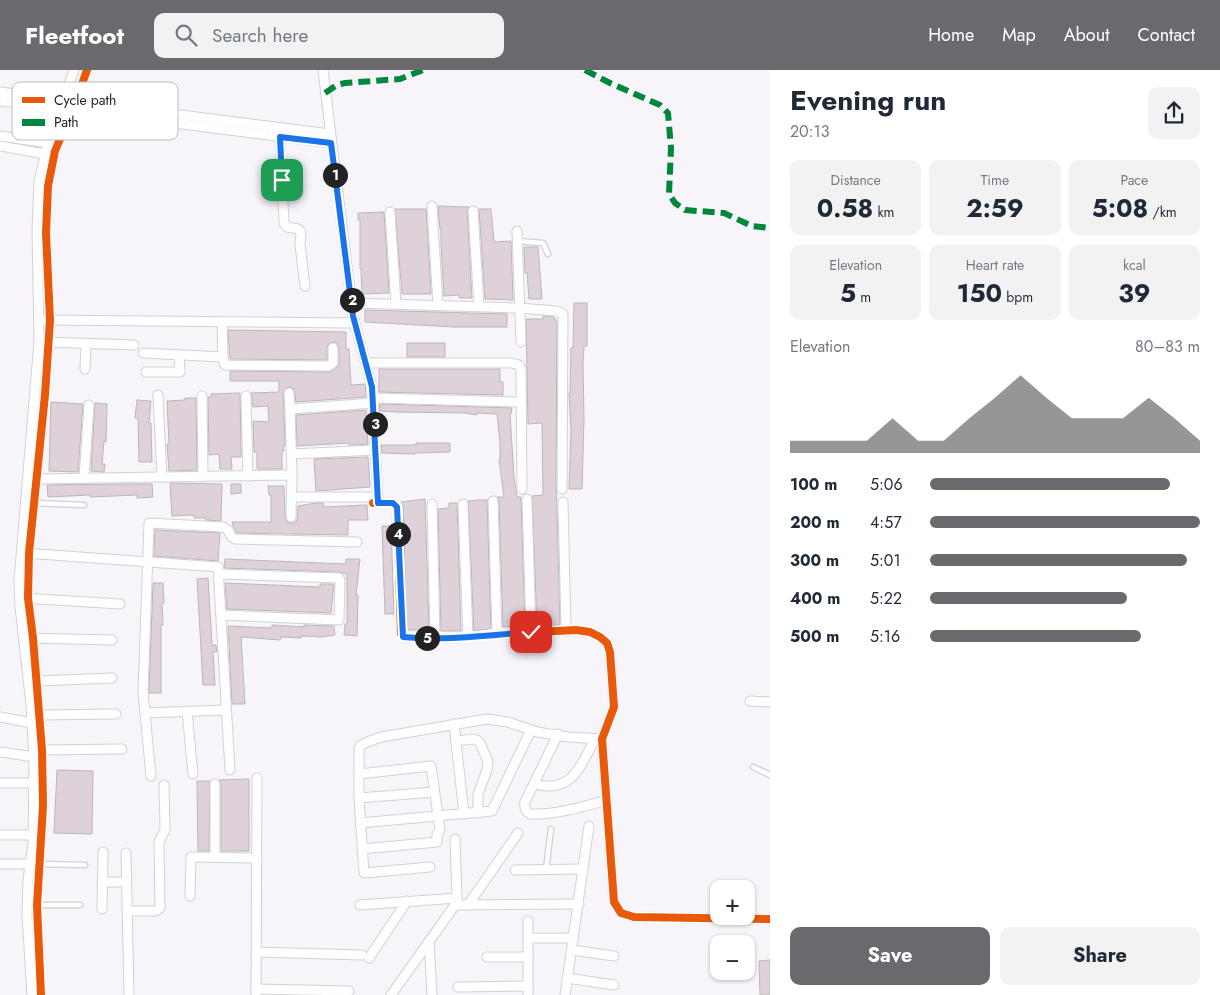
<!DOCTYPE html>
<meta charset="utf-8">
<style>
:root{--surface:#fff;--page:#f2f2f3;--text:#1f2937;--muted:#747a83;--accent:#6b696d}
body{margin:0;font-family:Jost,sans-serif;background:var(--page);color:var(--text);height:100vh;display:flex;flex-direction:column;font-size:19px;white-space:nowrap}
*{box-sizing:border-box;margin:0}
p{font-size:16px;color:var(--muted)}
.icon{flex:none;width:28px;height:28px;fill:none;stroke:currentColor;stroke-width:2;stroke-linecap:round;stroke-linejoin:round}
.map{position:relative;flex:1;overflow:hidden}
.side{display:flex;flex-direction:column;background:var(--surface);width:450px}
.side>*{flex:none}
.tools{position:absolute;left:710px;top:810px;display:grid;gap:10px}
.tools a{display:grid;place-items:center;width:45px;height:45px;border-radius:10px;background:var(--surface);box-shadow:0 1px 4px #0004;font-size:25px}
.pin{position:absolute;display:grid;place-items:center;width:42px;height:42px;color:#fff;margin:-21px;border-radius:10px;box-shadow:0 2px 8px #0006}
.km{position:absolute;width:25px;height:25px;margin:-12px;border-radius:50%;background:#222;color:#fff;font-size:14px;line-height:25px;text-align:center}
.round{display:grid;place-items:center;flex:none;width:52px;height:52px;border-radius:10px;background:var(--page)}
.summary{display:flex;align-items:center;justify-content:space-between;height:85px;padding:0 20px}
h1{font-size:28px;font-weight:700;line-height:38px}
.figures{display:grid;grid-template-columns:repeat(3,1fr);gap:8px;height:85px;padding:5px 20px}
.figures div{display:grid;align-content:center;border-radius:10px;background:var(--page);text-align:center}
.figures b{font-size:25px;font-weight:700}
.figures small{font-size:14px;font-weight:400}
.figures p{font-size:14px}
.chart{height:140px;padding:10px 20px}
.chart p{display:flex;justify-content:space-between}
.chart svg{width:100%;height:90px;margin-top:5px;fill:var(--accent);opacity:.7}
.cta{display:flex;gap:10px;margin-top:auto;padding:10px 20px}
.cta a{flex:1;height:58px;border-radius:10px;background:var(--accent);color:#fff;font-size:20px;font-weight:700;line-height:58px;text-align:center}
.cta a+a{background:var(--page);color:var(--text)}
ul{padding:0 20px;list-style:none;font-size:16px}
li{display:grid;grid-template-columns:80px 60px 1fr;align-items:center;height:38px}
li i{height:12px;border-radius:6px;background:var(--accent)}
header{display:flex;align-items:center;gap:30px;box-sizing:border-box;height:70px;padding:0 25px;background:var(--accent);color:#fff}
header strong{font-size:24px}
nav{display:flex;gap:28px;margin-inline-start:auto;font-size:18px}
.search{width:350px;height:45px;background:var(--page);display:flex;align-items:center;gap:12px;box-sizing:border-box;padding:0 18px;border-radius:10px;color:var(--muted);font-size:19px}
main{display:flex;flex:1;min-height:0}
.map>svg:first-child{display:block}
</style>
<header>
<strong>Fleetfoot</strong>
<div class="search"><svg class="icon" aria-label="search" viewBox="0 0 24 24"><circle cx="10" cy="10" r="6"/><path d="M15 15l6 6"/></svg>Search here</div>
<nav><a>Home</a><a>Map</a><a>About</a><a>Contact</a></nav>
</header>
<main>
<div class="map">
<svg width="770" height="925" viewBox="0 0 770 925">
<rect width="100%" height="100%" fill="#f7f5fa"/>
<!-- building -->
<g fill="#dfd1da" stroke="#bab7bb">
<path d="M438,136L469,137L467,141L472,228H459V225L444,226L441,174V159H440Z"/>
<path d="M395,139H426L431,224H402Z"/>
<path d="M479,139H491L494,172L511,171L513,230L485,229Z"/>
<path d="M384,142L389,223L362,224L361,199H360V150H358V143Z"/>
<path d="M524,177H538L542,229H529L527,203H525Z"/>
<path d="M574,233H587V276H584L583,294L584,350L582,419H569L571,360L569,323H570L571,278H573Z"/>
<path d="M365,240L507,244V257H455L365,252Z"/>
<path d="M543,246L554,247L557,252L556,409L560,555L537,556L532,426L543,425L542,353L528,354L526,249H543Z"/>
<path d="M228,260L346,262V279H349L351,315L365,314L366,327L296,332L294,319L289,317L286,318L283,323L285,376H283L284,381H282V399H257V382H254L253,351L269,352L268,336L253,337L251,323L279,322V311H230V301L330,302L339,295V278L336,272L329,273L327,278V290L230,289Z"/>
<rect x="407" y="273" width="38" height="14"/>
<path d="M379,299H500V312H503V325L379,322Z"/>
<path d="M240,323L241,387H231L232,399H220L219,384L209,385L208,327H211V324Z"/>
<path d="M185,328H196L197,400L169,401L167,374H169L167,331L185,330Z"/>
<path d="M137,330L151,331L149,353H151L152,392H139L138,348H135Z"/>
<path d="M51,332L83,334L78,402L49,401Z"/>
<path d="M95,333L107,334L106,372L104,371L102,394H105L104,402L91,401Z"/>
<path d="M380,334L512,338L511,344H510L514,408L517,427H521L525,556L503,557L499,431L497,427H504L499,389H500V372L497,344L477,343V345L465,343L396,342L379,341Z"/>
<path d="M366,340L368,374L349,375V373L297,376L296,345Z"/>
<path d="M416,373H450V382L415,383V384L382,383L381,375H416Z"/>
<path d="M368,387L370,417L316,421L314,389Z"/>
<path d="M170,413L222,414L221,451L206,450V448H194V445L172,446Z"/>
<path d="M126,414H152L153,427L137,428V425L90,427V425L48,427L47,415Z"/>
<path d="M231,414H241V423L231,424Z"/>
<path d="M268,416H284L285,447L288,453H294L297,450L298,436L316,433H323L324,437L367,435L368,450H348V465L237,463L233,456L232,452H271V425H269Z"/>
<path d="M425,429L429,560H407L403,437L401,432Z"/>
<path d="M478,430H487L491,559L474,561L468,431Z"/>
<path d="M449,433H457L461,561H441L438,439L449,438Z"/>
<path d="M382,456H391L394,544H385Z"/>
<path d="M155,460L220,463L218,491L154,486Z"/>
<path d="M225,489L346,494V489H360L356,525H358L357,566L344,565L345,554H347V504L339,502L224,498Z"/>
<path d="M208,508L212,575H216L217,582H213L215,615H203L197,509Z"/>
<path d="M153,513H163L164,533H162L163,555H161V623H149Z"/>
<path d="M225,513L320,517V514H334L331,543L227,539Z"/>
<path d="M272,555L304,557V555L334,556L335,565L322,567L301,566V568L281,567L280,570L241,567L245,634H232L228,556L272,558Z"/>
<path d="M57,700L93,701L92,764L54,763Z"/>
<path d="M249,709V781H221V714L219,710Z"/>
<path d="M197,711H210L209,781H198Z"/>
<path d="M770,890V925H760L759,891Z"/>
</g>
<g fill="none" stroke-linecap="round" stroke-linejoin="round">
<defs>
<g id="service">
<path d="M517,171L543,173L548,184"/>
<path d="M35,433L84,435"/>
<path d="M753,697L770,705"/>
<path d="M39,794L85,795"/>
<path d="M546,800L551,759"/>
<path d="M37,835H80"/>
</g>
<g id="minor">
<path d="M323,0L353,246L372,317L378,433"/>
<path d="M0,22L330,64"/>
<path d="M0,31L331,73"/>
<path d="M0,66L48,73"/>
<path d="M280,67L284,153L287,157L298,159L301,162L300,175L305,216"/>
<path d="M0,76L45,84"/>
<path d="M432,136L438,235"/>
<path d="M473,141L479,236"/>
<path d="M390,142L396,234"/>
<path d="M517,161L521,272"/>
<path d="M352,233L519,238L556,241L563,244L562,419"/>
<path d="M45,250L354,253"/>
<path d="M222,252L223,289L225,295L329,296L333,293V278"/>
<path d="M44,272L134,275"/>
<path d="M143,283L223,287"/>
<path d="M367,293H512L519,295L521,299L522,419"/>
<path d="M85,299L86,273"/>
<path d="M146,302H180L179,285"/>
<path d="M289,323L290,339"/>
<path d="M158,325L162,407"/>
<path d="M202,326L203,406"/>
<path d="M246,326L248,406"/>
<path d="M373,328L521,332"/>
<path d="M291,384L376,380"/>
<path d="M292,405L290,339L374,333"/>
<path d="M84,408L89,335"/>
<path d="M34,409L292,405L291,447"/>
<path d="M292,427H378"/>
<path d="M527,429L531,562"/>
<path d="M493,431L497,564"/>
<path d="M563,432L566,561"/>
<path d="M373,433H393L397,437L401,564L403,567L468,568L497,564L576,560L590,562L600,567L607,573L610,582L614,637L602,669L614,832L621,843L634,847L770,849"/>
<path d="M432,434L435,568"/>
<path d="M463,434L468,568"/>
<path d="M25,483L218,497L230,700"/>
<path d="M219,504L339,508L340,510L339,550L221,545"/>
<path d="M23,528L120,534"/>
<path d="M27,568L112,570"/>
<path d="M37,611L112,608"/>
<path d="M750,631L770,632"/>
<path d="M187,641L193,704"/>
<path d="M145,643L226,640"/>
<path d="M40,645L116,644"/>
<path d="M0,647L32,653"/>
<path d="M454,654L464,744"/>
<path d="M558,664L525,732C524,738 525,741 530,744C556,745 582,737 607,730"/>
<path d="M456,671L473,669L477,670L480,673L488,692L487,700L478,724V743"/>
<path d="M42,680L122,679"/>
<path d="M0,682L34,687"/>
<path d="M359,704L431,696L440,760L437,764V772L362,779"/>
<path d="M151,706L143,622L149,453L223,457L228,460L231,466L235,469L357,472"/>
<path d="M0,713H34"/>
<path d="M215,714V787"/>
<path d="M534,714C573,724 580,696 595,669"/>
<path d="M359,728L434,722"/>
<path d="M360,753L492,741L531,660"/>
<path d="M0,765H33"/>
<path d="M455,769L457,828"/>
<path d="M126,783L129,925"/>
<path d="M0,794H35"/>
<path d="M430,797L364,803L359,728V679L361,675L370,671L381,667L487,649L508,652L537,662L568,667L602,669"/>
<path d="M515,800L583,799"/>
<path d="M102,812H127"/>
<path d="M190,826L191,787L257,788"/>
<path d="M360,835L457,828L455,835L391,925"/>
<path d="M455,835L579,834"/>
<path d="M468,835L518,763"/>
<path d="M102,839L103,782"/>
<path d="M127,841H156L160,838L159,772L165,760L164,715"/>
<path d="M528,851V925"/>
<path d="M535,868H574"/>
<path d="M429,871L432,925"/>
<path d="M572,880L614,886"/>
<path d="M256,882L362,885"/>
<path d="M487,887H528"/>
<path d="M369,888L407,831"/>
<path d="M567,908L614,915"/>
<path d="M458,917L528,916"/>
<path d="M256,919L349,921"/>
<path d="M32,925L27,845L28,811L33,773L34,691L31,635L20,537L19,510L39,271L37,159L39,111L48,73L74,0"/>
<path d="M41,925L37,835L43,736L42,680L33,568L28,528L29,483L45,325L50,250L46,163L48,116L55,81L76,31L87,0"/>
<path d="M256,925L257,708"/>
<path d="M565,925L589,756"/>
</g>
</defs>
<!-- service casing -->
<use href="#service" stroke="#d2d1d5" stroke-width="7"/>
<!-- minor casing -->
<use href="#minor" stroke="#d2d1d5" stroke-width="11"/>
<!-- service -->
<use href="#service" stroke="#fefefe" stroke-width="4.5"/>
<!-- minor -->
<use href="#minor" stroke="#fefefe" stroke-width="9"/>
<!-- quiet -->
<g stroke="#00873e" stroke-width="6" stroke-dasharray="12 6" stroke-linecap="butt">
<path d="M585,0L610,13L660,35L668,43L671,78L669,124L675,133L685,140L724,143L752,156L770,158"/>
<path d="M325,23L337,15L345,13L400,9L423,0"/>
</g>
<defs>
<g id="cycleway">
<path d="M373,433H393L397,437L401,564L403,567L468,568L497,564L576,560L590,562L600,567L607,573L610,582L614,637L602,669L614,832L621,843L634,847L770,849"/>
<path d="M41,925L37,835L43,736L42,680L33,568L28,528L29,483L45,325L50,250L46,163L48,116L55,81L76,31L87,0"/>
</g>
</defs>
<!-- cycleway casing -->
<use href="#cycleway" stroke="#fff" stroke-width="11"/>
<!-- cycleway -->
<use href="#cycleway" stroke="#e8590c" stroke-width="8"/>
</g>
<g fill="none" stroke-linecap="round" stroke-linejoin="round">
<defs>
<path id="route" d="M282,110L280,67L331,73L353,246L372,317L378,433H393L397,437L403,567C446,571 488,565 531,562"/>
</defs>
<!-- route casing -->
<use href="#route" stroke="#fff" stroke-width="10"/>
<!-- route -->
<use href="#route" stroke="#1a73e8" stroke-width="6"/>
</g>
<!-- legend -->
<rect x="12" y="12" width="166" height="58" rx="8" fill="#fff" stroke="#bcbcbc" stroke-width="1"/>
<rect x="22" y="27" width="23" height="6" fill="#e8590c"/>
<rect x="22" y="49" width="23" height="7" fill="#00873e"/>
<g font-size="14" fill="#201e21">
<text x="54" y="35">Cycle path</text>
<text x="54" y="57">Path</text>
</g>
</svg>
<div class="tools">
<a>+</a>
<a>−</a>
</div>
<div class="pin" style="left:282px;top:110px;background:#1e9e55"><svg class="icon" aria-label="arrive" viewBox="0 0 24 24"><path d="M6 21V4h12l-3 4 3 4H6"/></svg></div>
<div class="pin" style="left:531px;top:562px;background:#d93025"><svg class="icon" aria-label="check" viewBox="0 0 24 24"><path d="M5 12l5 5 9-10"/></svg></div>
<b class="km" style="left:335px;top:105px">1</b>
<b class="km" style="left:352px;top:230px">2</b>
<b class="km" style="left:375px;top:354px">3</b>
<b class="km" style="left:398px;top:464px">4</b>
<b class="km" style="left:427px;top:568px">5</b>
</div>
<section class="side">
<div class="summary"><div><h1>Evening run</h1><p>20:13</p></div><a class="round"><svg class="icon" aria-label="share" viewBox="0 0 24 24"><path d="M12 15V3M7 8l5-5 5 5M5 13v7h14v-7"/></svg></a></div>
<div class="figures">
<div><p>Distance</p><b>0.58<small> km</small></b></div>
<div><p>Time</p><b>2:59</b></div>
<div><p>Pace</p><b>5:08<small> /km</small></b></div>
</div>
<div class="figures">
<div><p>Elevation</p><b>5<small> m</small></b></div>
<div><p>Heart rate</p><b>150<small> bpm</small></b></div>
<div><p>kcal</p><b>39</b></div>
</div>
<div class="chart"><p><span>Elevation</span>80–83 m</p>
<svg viewBox="0 0 160 44" preserveAspectRatio="none"><path d="M0 44V38L10 38L20 38L30 38L40 27L50 38L60 38L70 27L80 17L90 6L100 17L110 27L120 27L130 27L140 17L150 27L160 38V44z"/></svg>
</div>
<ul>
<li><b>100 m</b>5:06<i style="width:89%"></i></li>
<li><b>200 m</b>4:57<i style="width:100%"></i></li>
<li><b>300 m</b>5:01<i style="width:95%"></i></li>
<li><b>400 m</b>5:22<i style="width:73%"></i></li>
<li><b>500 m</b>5:16<i style="width:78%"></i></li>
</ul>
<div class="cta"><a>Save</a><a>Share</a></div>
</section>
</main>
